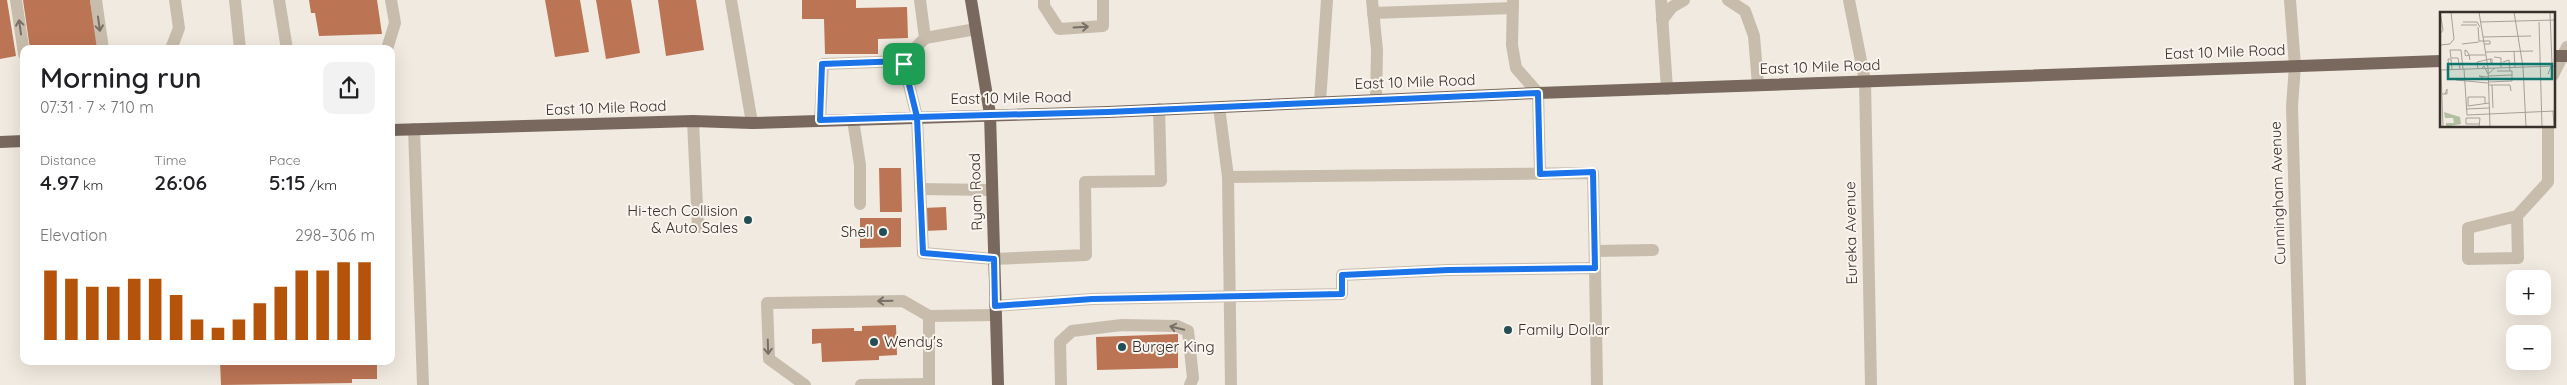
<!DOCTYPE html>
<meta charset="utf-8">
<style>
:root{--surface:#fff;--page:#f2f2f2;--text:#202124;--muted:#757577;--accent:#b45309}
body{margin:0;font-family:Quicksand,sans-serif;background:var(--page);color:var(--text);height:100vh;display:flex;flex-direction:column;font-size:19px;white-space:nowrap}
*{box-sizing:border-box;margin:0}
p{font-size:16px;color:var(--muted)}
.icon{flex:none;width:28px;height:28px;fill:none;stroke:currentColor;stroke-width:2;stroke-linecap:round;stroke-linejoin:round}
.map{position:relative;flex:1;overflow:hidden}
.panel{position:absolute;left:20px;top:45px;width:375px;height:320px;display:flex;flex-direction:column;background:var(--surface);border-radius:10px;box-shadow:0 5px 20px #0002}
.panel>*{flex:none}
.controls{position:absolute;left:2506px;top:270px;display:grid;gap:10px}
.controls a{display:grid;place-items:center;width:45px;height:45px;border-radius:10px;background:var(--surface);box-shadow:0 5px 20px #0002;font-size:25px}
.pin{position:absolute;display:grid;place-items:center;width:42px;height:42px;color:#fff;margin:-21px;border-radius:10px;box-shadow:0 2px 8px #0006}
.round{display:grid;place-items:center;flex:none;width:52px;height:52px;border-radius:10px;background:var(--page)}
.headline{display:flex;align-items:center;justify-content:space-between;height:85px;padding:0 20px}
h1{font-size:28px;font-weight:600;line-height:38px}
.metrics{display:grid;grid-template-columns:repeat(3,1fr);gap:8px;height:85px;padding:5px 20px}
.metrics div{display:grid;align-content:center}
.metrics b{font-size:21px;font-weight:600}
.metrics small{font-size:14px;font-weight:400}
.metrics p{font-size:14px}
.chart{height:140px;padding:10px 20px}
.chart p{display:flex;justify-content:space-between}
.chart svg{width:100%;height:90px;margin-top:5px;stroke:var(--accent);stroke-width:6}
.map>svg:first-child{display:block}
</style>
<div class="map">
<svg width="2567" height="385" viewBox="0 0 2567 385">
<rect width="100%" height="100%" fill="#f1eae0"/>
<!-- building -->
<g fill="#bb7555">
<path d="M0,0H7L16,56L0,59Z"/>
<path d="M23,0H90L98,49H30Z"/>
<path d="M309,0H377L382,34L319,36L315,13H311Z"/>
<path d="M545,0H580L589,52L555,57Z"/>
<path d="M596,0H631L640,53L606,59Z"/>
<path d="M658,0H696L704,50L666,56Z"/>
<path d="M802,0H856V8L907,7L908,38L878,39V54H825L824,19H802Z"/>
<path d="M879,168H901L902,212H880Z"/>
<path d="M946,207L947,230L924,231L923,208Z"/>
<path d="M860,218H901V247L860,248Z"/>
<path d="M896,325L897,355L879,356V360L822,362L821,343L812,344V329L854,328V331H862V326Z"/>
<path d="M1178,334V368L1097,370L1096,337Z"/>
<path d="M220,361H377V379H352V383L221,385Z"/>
</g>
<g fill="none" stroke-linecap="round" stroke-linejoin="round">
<!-- minor -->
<g stroke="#c8bcad" stroke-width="12">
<path d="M16,0L24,54"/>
<path d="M96,0L103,49"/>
<path d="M235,0L240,49"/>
<path d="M279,0L287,49"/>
<path d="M731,0L752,123"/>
<path d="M1044,0V6L1059,29L1103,26V0"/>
<path d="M1372,0L1377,50L1376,100"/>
<path d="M1513,0L1512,45L1516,68L1538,93L1540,174"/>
<path d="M1661,0L1667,89"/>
<path d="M1728,0L1745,11L1754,36L1758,85"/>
<path d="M1849,0L1865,81L1871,385"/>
<path d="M2290,0L2295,66L2292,106L2300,385"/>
<path d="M1373,13L1513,8"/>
<path d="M1662,20L1672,7L1684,0"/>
<path d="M925,38L976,29"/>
<path d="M171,49L179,28L175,0"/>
<path d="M387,49L395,23L391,0"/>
<path d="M903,61L925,38L920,0"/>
<path d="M2553,75L2567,47"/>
<path d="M1320,102L1327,0"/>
<path d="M1219,107L1228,177L1231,385"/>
<path d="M820,120L823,64L903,61L917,117L923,253L994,259L1086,255L1085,182L1161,181L1159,109"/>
<path d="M853,120L860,165V204"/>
<path d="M693,121L698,227"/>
<path d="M414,129L423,385"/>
<path d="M1228,177L1593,173L1595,268"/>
<path d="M920,189L992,190"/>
<path d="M2517,216L2518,258L2468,259V228L2517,216L2548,182V126"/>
<path d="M1595,251L1653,250"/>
<path d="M995,306L1092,299L1342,294V275L1448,270L1595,268L1597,385"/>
<path d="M805,385L769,359L767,303L903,301L929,316L996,315"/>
<path d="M861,385L929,384"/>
<path d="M929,385V316"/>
<path d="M1061,385L1060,342L1072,331L1122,325L1177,326L1188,331L1193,378L1190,385"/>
</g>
<!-- major -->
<g stroke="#78685e" stroke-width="12">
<path d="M971,0L990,114L998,385"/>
<path d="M2553,56H2567"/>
<path d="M391,130L693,121L752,123L1108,112L1538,93L2441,61"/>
<path d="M0,142L24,141"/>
</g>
</g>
<!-- one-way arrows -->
<defs><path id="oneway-shaft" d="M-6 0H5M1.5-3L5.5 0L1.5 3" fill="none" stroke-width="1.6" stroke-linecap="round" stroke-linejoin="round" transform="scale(1.25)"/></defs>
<g stroke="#786f66">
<use href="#oneway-shaft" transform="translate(99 24) rotate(82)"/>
<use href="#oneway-shaft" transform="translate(20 27) rotate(-98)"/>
<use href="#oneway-shaft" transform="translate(1081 27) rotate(-3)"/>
<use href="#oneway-shaft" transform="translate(885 301) rotate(179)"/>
<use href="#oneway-shaft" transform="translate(1177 328) rotate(-166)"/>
<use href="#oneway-shaft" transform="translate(768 347) rotate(88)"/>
</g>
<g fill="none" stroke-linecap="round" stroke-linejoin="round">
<defs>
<path id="route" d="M904,64L903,61L822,64L820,120L917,117L923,253L994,259L995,306L1092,299L1342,294V275L1448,270L1595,268L1593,172L1540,174L1538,93L1108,112L917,117L904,64"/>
</defs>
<!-- route casing -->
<use href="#route" stroke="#fff" stroke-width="10"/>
<!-- route -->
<use href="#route" stroke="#1a73e8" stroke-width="6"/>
</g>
<!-- markers -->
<g fill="#244e55" stroke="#f9f4ed" stroke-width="2">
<circle cx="748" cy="220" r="5"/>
<circle cx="883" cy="232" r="5"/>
<circle cx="1508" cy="330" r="5"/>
<circle cx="874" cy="342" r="5"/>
<circle cx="1122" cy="347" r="5"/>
</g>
<g text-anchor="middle" stroke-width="4" stroke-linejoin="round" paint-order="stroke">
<!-- street labels -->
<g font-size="15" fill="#37302b" stroke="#f9f4ed">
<text transform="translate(2225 52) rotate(-2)" y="5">East 10 Mile Road</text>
<text transform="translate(1820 67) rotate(-2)" y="5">East 10 Mile Road</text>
<text transform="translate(1415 82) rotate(-2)" y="5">East 10 Mile Road</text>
<text transform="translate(1011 98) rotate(-1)" y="5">East 10 Mile Road</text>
<text transform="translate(606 108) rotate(-2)" y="5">East 10 Mile Road</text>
<text transform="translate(976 192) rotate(-92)" y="5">Ryan Road</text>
<text transform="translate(2278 193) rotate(-92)" y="5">Cunningham Avenue</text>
<text transform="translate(1851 233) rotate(-91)" y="5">Eureka Avenue</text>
</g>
<!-- poi labels -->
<g font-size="15" fill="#37302b" stroke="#f9f4ed" text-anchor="start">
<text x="738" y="216" text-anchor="end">Hi-tech Collision<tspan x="738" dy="17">&amp; Auto Sales</tspan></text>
<text x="873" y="237" text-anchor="end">Shell</text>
<text x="1518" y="335">Family Dollar</text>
<text x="884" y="347">Wendy's</text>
<text x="1132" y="352">Burger King</text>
</g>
</g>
<!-- overview -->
<g transform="translate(2440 12)">
<rect width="115" height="115" fill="#f1eae0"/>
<path d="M4,100L20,105L21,112L6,115V111H14L13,106H5Z" fill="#b3bfa1"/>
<path fill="none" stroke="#a7a098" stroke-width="1" d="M39,0L48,56L50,115M74,0L83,55L86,115M23,10H37L40,15M41,10L115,8M99,10L102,115M21,13H37M38,15L39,29H50V32H44M0,22L3,18L0,0M43,25L91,24M22,32L39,30M0,33L10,32L14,27L11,0M74,39L75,55M46,40L93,39M54,45L61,46V56M30,48L29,43L27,39L25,38V43L26,44L29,43H45M63,50L69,48L70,59M9,57L8,47H11L12,57M20,57L18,46H11L10,38H21L23,57M24,57L27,103L115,99M38,57L37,50L46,48L50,47H52V53L50,47M41,57L44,54L48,62L55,56M0,58L115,54M1,58L3,115M57,59H72V63M109,61L108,62L112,52L110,0M48,64L72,63V69L49,70M45,67L39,64L48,65M16,68L48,71M49,73H52L53,96M52,73H70L71,79M2,82H7V77L5,82M45,92V85H28V94L49,91M26,97L49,96M113,99L114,115M39,112H26V106H40L39,115"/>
<path fill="#0f766e" fill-opacity="0.15" stroke="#0f766e" stroke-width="2.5" d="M8,52H112V67H8Z"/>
<rect width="115" height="115" fill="none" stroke="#37302b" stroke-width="2.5"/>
</g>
</svg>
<div class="controls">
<a>+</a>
<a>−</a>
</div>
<div class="pin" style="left:904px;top:64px;background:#1e9e55"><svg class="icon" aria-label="arrive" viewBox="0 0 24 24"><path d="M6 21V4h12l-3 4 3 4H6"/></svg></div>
<section class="panel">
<div class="headline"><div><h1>Morning run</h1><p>07:31 · 7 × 710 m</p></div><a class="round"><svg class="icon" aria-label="share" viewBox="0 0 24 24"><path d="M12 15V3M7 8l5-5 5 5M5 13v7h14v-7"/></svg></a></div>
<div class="metrics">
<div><p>Distance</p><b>4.97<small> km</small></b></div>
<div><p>Time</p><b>26:06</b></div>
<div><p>Pace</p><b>5:15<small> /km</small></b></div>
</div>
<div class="chart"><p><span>Elevation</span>298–306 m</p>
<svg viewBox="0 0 160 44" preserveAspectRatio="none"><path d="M5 44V10M15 44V14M25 44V18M35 44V18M45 44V14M55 44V14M65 44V22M75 44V34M85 44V38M95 44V34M105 44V26M115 44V18M125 44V10M135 44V10M145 44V6M155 44V6"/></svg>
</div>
</section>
</div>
